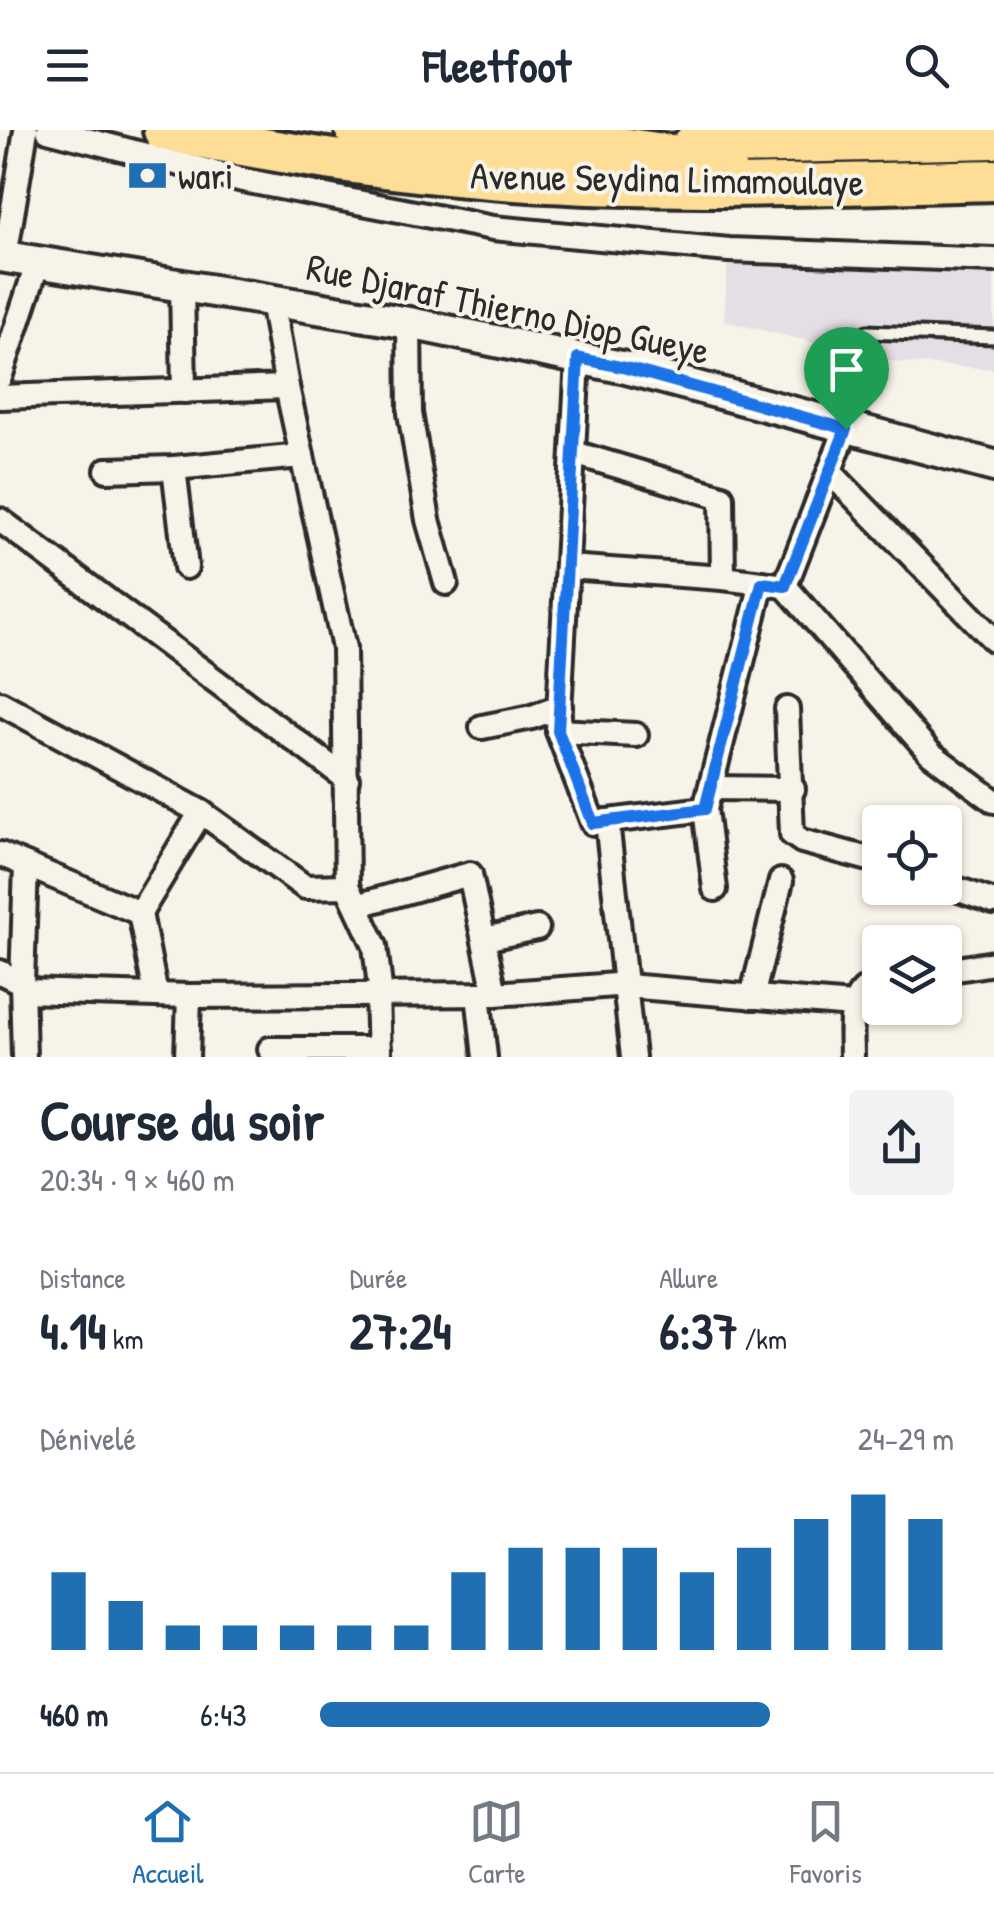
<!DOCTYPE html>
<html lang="fr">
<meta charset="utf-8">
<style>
:root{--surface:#fff;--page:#f2f2f3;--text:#1f2937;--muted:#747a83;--line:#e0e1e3;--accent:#1f6fb2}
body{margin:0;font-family:"Patrick Hand",sans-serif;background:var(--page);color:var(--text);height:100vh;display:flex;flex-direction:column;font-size:38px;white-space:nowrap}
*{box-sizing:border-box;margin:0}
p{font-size:32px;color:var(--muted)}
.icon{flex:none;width:55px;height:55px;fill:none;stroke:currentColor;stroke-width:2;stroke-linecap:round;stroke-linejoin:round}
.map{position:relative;height:927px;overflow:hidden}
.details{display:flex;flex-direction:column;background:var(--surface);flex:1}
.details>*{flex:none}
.fabs{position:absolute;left:862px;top:675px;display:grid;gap:20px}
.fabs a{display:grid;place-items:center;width:100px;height:100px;border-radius:10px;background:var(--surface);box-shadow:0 2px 8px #0004;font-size:50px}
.pin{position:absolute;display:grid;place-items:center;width:85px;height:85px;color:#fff;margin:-102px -42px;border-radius:50% 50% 50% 0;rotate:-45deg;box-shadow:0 0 10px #0007}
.pin .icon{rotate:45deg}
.round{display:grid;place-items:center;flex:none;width:105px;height:105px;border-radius:10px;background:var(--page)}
.summary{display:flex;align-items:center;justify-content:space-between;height:170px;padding:0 40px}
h1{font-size:55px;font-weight:700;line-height:75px}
.metrics{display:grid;grid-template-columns:repeat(3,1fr);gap:15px;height:170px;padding:10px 40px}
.metrics div{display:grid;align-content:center}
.metrics b{font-size:50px;font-weight:700}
.metrics small{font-size:28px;font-weight:400}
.metrics p{font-size:28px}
.chart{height:280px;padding:20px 40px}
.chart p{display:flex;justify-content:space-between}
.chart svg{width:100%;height:180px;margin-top:10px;stroke:var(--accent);stroke-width:6}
ul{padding:0 40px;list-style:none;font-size:32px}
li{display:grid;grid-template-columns:160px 120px 1fr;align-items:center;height:75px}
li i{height:25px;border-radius:12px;background:var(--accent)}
header{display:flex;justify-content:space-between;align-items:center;height:130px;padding:0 40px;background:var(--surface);font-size:45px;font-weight:700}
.menu{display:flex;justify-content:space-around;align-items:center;height:140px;border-top:2px solid var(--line);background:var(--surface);font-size:28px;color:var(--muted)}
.menu a{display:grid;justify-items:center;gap:5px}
.menu .selected{color:var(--accent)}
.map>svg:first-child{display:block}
</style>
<header><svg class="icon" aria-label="menu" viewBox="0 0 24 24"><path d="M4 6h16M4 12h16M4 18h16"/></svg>Fleetfoot<svg class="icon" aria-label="search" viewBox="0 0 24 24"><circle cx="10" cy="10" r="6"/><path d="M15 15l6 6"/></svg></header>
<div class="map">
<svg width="994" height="927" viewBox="0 0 994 927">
<rect width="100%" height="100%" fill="#f7f3e8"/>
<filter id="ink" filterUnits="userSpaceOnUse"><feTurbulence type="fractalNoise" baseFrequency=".01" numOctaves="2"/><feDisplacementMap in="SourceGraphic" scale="20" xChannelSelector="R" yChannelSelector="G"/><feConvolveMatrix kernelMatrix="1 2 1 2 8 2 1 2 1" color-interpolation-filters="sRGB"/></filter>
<g filter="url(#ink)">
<!-- built -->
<path fill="#e6dee5" d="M728,126L994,145V239L895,232L724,191Z"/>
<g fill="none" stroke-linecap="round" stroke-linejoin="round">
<defs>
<path id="lane" d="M867,202L994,207"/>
<g id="street">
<path d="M48,0L243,50L493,98L729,120L994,130"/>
<path d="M5,127L26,0"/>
<path d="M182,156L184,261"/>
<path d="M272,171L287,257L344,518L347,756"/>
<path d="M409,193L410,283L428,390L446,453"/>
<path d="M578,228L558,601L593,693L705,679"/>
<path d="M0,247L38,132"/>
<path d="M0,267L287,257"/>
<path d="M574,323L722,367L723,448"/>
<path d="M174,338L186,437"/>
<path d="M107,340L174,338L302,326"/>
<path d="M830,342L994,510"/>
<path d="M0,390L347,649"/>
<path d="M568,437L723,448L785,456L930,623L994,671"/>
<path d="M785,456L846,299"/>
<path d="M0,573L201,682L305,757L347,756L375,816L381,865"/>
<path d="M787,579L792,704L802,711L880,732"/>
<path d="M482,597L532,587L560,577"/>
<path d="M558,601L636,605"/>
<path d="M711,658L793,659"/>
<path d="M607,691L633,927"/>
<path d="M0,724L140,783L201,682"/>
<path d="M945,755L994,772"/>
<path d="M715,759L705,679L762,453"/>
<path d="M359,775L470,744L495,864"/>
<path d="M140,783L156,865"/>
<path d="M484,809L537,798"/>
<path d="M945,841L994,833"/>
<path d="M0,842L22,853"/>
<path d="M24,861L189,866L495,864L615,855L852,875"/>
<path d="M478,864L485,927"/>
<path d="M377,865L379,927"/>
<path d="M752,867L781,751"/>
<path d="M270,919H379"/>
<path d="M24,927L22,853L26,735"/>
<path d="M187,927L189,866"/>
<path d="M852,927C852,900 845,859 880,853"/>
</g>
<path id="secondary" d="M0,126L409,193L626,238L994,336"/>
<g id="highway">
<path d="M164,0C281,24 397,42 516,50C675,61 835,54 994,50"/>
<path d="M356,0L499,15L622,18L725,33"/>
<path d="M693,15L994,8"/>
</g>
</defs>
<!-- lane casing -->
<use href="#lane" stroke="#2b2b2b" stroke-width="19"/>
<!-- street casing -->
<use href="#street" stroke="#2b2b2b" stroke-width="30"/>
<!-- secondary casing -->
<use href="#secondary" stroke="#2b2b2b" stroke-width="38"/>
<!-- highway casing -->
<use href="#highway" stroke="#2b2b2b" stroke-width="48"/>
<!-- lane -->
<use href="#lane" stroke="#f7f3e8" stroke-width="11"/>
<!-- street -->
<use href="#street" stroke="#f7f3e8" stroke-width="22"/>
<!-- secondary -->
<use href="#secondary" stroke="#f7f3e8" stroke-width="30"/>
<!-- highway -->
<use href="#highway" stroke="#fedd96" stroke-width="40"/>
</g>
</g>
<g fill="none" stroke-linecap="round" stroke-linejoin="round" filter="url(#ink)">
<defs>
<path id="route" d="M578,228L626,238L846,299L785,456L762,453L705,679L593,693L558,601Z"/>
</defs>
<!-- route casing -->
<use href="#route" stroke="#fff" stroke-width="20"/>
<!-- route -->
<use href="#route" stroke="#1a73e8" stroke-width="12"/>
</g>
<!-- icons -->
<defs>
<symbol id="bank-bare" viewBox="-9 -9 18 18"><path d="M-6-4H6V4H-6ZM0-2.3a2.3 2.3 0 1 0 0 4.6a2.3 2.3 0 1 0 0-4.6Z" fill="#1f6fb2" stroke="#f7f3e8" stroke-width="2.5" paint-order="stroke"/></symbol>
</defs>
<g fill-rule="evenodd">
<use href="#bank-bare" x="120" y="18" width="55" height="55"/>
</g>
<g text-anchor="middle" stroke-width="8" stroke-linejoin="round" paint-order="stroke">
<!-- poi labels -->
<g font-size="38" fill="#2b2b2b" stroke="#f7f3e8" text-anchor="start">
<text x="178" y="59">wari</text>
</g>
<!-- street labels -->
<g font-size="38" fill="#2b2b2b" stroke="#f7f3e8">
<text transform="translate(667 49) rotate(1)" y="13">Avenue Seydina Limamoulaye</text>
<text transform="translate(508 179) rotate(12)" y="13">Rue Djaraf Thierno Diop Gueye</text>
</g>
</g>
</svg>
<div class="fabs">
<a><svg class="icon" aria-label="locate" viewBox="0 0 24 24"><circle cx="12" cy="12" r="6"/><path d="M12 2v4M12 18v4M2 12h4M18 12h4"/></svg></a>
<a><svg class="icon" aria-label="layers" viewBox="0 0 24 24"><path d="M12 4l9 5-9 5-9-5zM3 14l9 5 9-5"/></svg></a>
</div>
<div class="pin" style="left:846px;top:299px;background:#1e9e55"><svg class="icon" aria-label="arrive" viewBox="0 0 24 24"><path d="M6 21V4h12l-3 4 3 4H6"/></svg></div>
</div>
<section class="details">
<div class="summary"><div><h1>Course du soir</h1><p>20:34 · 9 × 460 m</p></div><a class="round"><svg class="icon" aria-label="share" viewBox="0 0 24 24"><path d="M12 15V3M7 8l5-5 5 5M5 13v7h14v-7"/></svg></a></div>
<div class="metrics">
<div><p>Distance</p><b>4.14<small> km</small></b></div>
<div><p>Durée</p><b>27:24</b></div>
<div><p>Allure</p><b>6:37<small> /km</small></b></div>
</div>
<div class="chart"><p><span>Dénivelé</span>24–29 m</p>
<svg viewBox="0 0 160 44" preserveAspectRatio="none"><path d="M5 44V25M15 44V32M25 44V38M35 44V38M45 44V38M55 44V38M65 44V38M75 44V25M85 44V19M95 44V19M105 44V19M115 44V25M125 44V19M135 44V12M145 44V6M155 44V12"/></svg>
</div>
<ul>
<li><b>460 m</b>6:43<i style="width:71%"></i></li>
</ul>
</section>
<nav class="menu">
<a class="selected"><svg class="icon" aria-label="home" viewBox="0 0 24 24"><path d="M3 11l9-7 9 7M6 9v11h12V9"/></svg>Accueil</a>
<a><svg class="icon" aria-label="map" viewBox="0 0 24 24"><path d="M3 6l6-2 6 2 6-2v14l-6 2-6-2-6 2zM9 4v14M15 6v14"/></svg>Carte</a>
<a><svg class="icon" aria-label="saved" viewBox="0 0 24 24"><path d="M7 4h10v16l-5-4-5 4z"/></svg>Favoris</a>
</nav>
